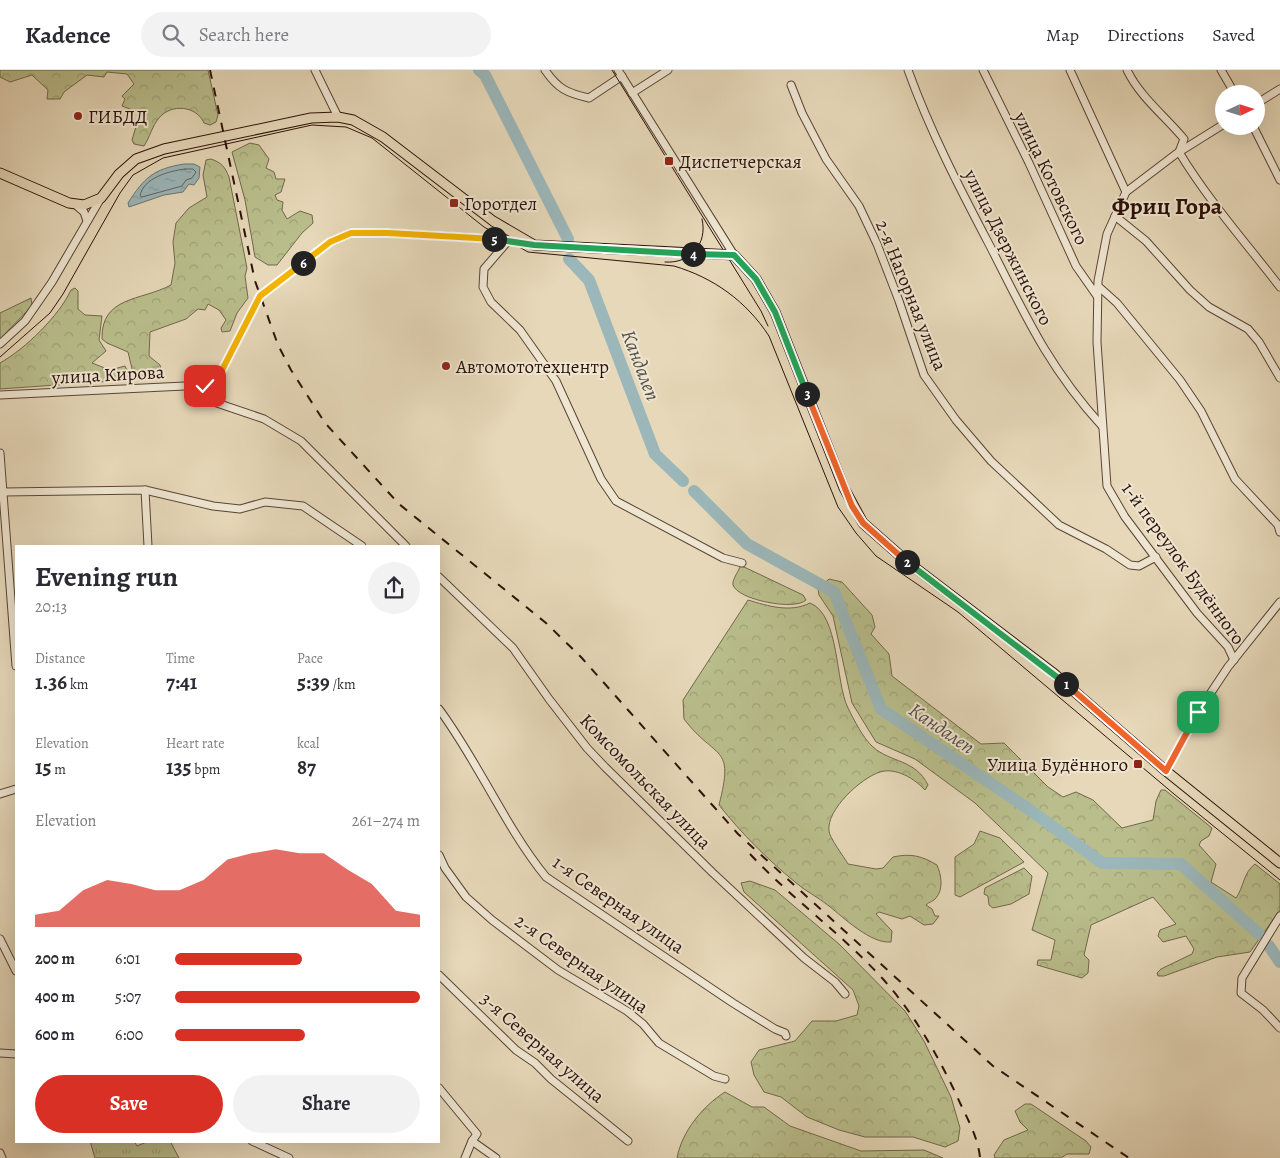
<!DOCTYPE html>
<meta charset="utf-8">
<style>
:root{--surface:#fff;--page:#f2f2f3;--text:#2b2b33;--muted:#7c7c81;--line:#e1e1e2;--accent:#d93025}
body{margin:0;font-family:Alegreya,serif;background:var(--page);color:var(--text);height:100vh;display:flex;flex-direction:column;font-size:19px;white-space:nowrap}
*{box-sizing:border-box;margin:0}
p{font-size:16px;color:var(--muted)}
.icon{flex:none;width:28px;height:28px;fill:none;stroke:currentColor;stroke-width:2;stroke-linecap:round;stroke-linejoin:round}
.map{position:relative;flex:1;overflow:hidden}
.sheet{position:absolute;left:15px;top:475px;width:425px;height:598px;display:flex;flex-direction:column;background:var(--surface);border-radius:0px;box-shadow:0 5px 20px #0002}
.sheet>*{flex:none}
.needle{width:32px;rotate:86deg}
.tools{position:absolute;left:1215px;top:15px;display:grid;gap:10px}
.tools a{display:grid;place-items:center;width:50px;height:50px;border-radius:50%;background:var(--surface);box-shadow:0 5px 20px #0002;font-size:25px}
.pin{position:absolute;display:grid;place-items:center;width:42px;height:42px;color:#fff;margin:-21px;border-radius:10px;box-shadow:0 2px 8px #0006}
.km{position:absolute;width:25px;height:25px;margin:-12px;border-radius:50%;background:#222;color:#fff;font-size:14px;line-height:25px;text-align:center}
.round{display:grid;place-items:center;flex:none;width:52px;height:52px;border-radius:26px;background:var(--page)}
.headline{display:flex;align-items:center;justify-content:space-between;height:85px;padding:0 20px}
h1{font-size:28px;font-weight:700;line-height:38px}
.metrics{display:grid;grid-template-columns:repeat(3,1fr);gap:8px;height:85px;padding:5px 20px}
.metrics div{display:grid;align-content:center}
.metrics b{font-size:21px;font-weight:700}
.metrics small{font-size:14px;font-weight:400}
.metrics p{font-size:14px}
.chart{height:140px;padding:10px 20px}
.chart p{display:flex;justify-content:space-between}
.chart svg{width:100%;height:90px;margin-top:5px;fill:var(--accent);opacity:.7}
.button{display:flex;gap:10px;margin-top:auto;padding:10px 20px}
.button a{flex:1;height:58px;border-radius:30px;background:var(--accent);color:#fff;font-size:20px;font-weight:700;line-height:58px;text-align:center}
.button a+a{background:var(--page);color:var(--text)}
ul{padding:0 20px;list-style:none;font-size:16px}
li{display:grid;grid-template-columns:80px 60px 1fr;align-items:center;height:38px}
li i{height:12px;border-radius:6px;background:var(--accent)}
header{display:flex;align-items:center;gap:30px;box-sizing:border-box;height:70px;padding:0 25px;background:var(--surface);border-bottom:1px solid var(--line)}
header strong{font-size:24px}
nav{display:flex;gap:28px;margin-inline-start:auto;font-size:18px}
.search{width:350px;height:45px;background:var(--page);display:flex;align-items:center;gap:12px;box-sizing:border-box;padding:0 18px;border-radius:28px;color:var(--muted);font-size:19px}
.map>svg:first-child{display:block}
</style>
<header>
<strong>Kadence</strong>
<div class="search"><svg class="icon" aria-label="search" viewBox="0 0 24 24"><circle cx="10" cy="10" r="6"/><path d="M15 15l6 6"/></svg>Search here</div>
<nav><a>Map</a><a>Directions</a><a>Saved</a></nav>
</header>
<div class="map">
<svg width="1280" height="1088" viewBox="0 0 1280 1088">
<defs>
<pattern id="grass-tufts" width="24" height="20" patternUnits="userSpaceOnUse" patternTransform="scale(1.25)"><rect width="24" height="20" fill="#b9be8c"/><path d="M3 7l-1-3M5 7V3M7 7l1-3M15 17l-1-3M17 17v-4M19 17l1-3" fill="none" stroke="#9fa277"/></pattern>
<pattern id="forest-crowns" width="20" height="18" patternUnits="userSpaceOnUse" patternTransform="scale(1.25)"><rect width="20" height="18" fill="#b9be8c"/><path d="M2 6a3 3 0 1 1 6 0M12 15a3 3 0 1 1 6 0" fill="none" stroke="#9fa277"/></pattern>
<pattern id="water-ripples" width="26" height="14" patternUnits="userSpaceOnUse" patternTransform="scale(1.25)"><rect width="26" height="14" fill="#9bb7ba"/><path d="M2 4q2-2 4 0t4 0M15 11q2-2 4 0t4 0" fill="none" stroke="#869c9f"/></pattern>
</defs>
<rect width="100%" height="100%" fill="#e6d8b9"/>
<filter id="stains"><feTurbulence type="fractalNoise" baseFrequency=".004" numOctaves="4"/><feColorMatrix values="0 0 0 0 .2 0 0 0 0 .09 0 0 0 0 .02 0 0 0 .5 -.17"/></filter>
<radialGradient id="worn" r=".72"><stop offset=".6" stop-color="#630" stop-opacity="0"/><stop offset="1" stop-color="#630" stop-opacity=".3"/></radialGradient>
<!-- grass -->
<path fill="url(#grass-tufts)" stroke="#72684a" d="M90,1071H134L137,1076L149,1071H170L179,1088H95Z"/>
<!-- forest -->
<g fill="url(#forest-crowns)" stroke="#72684a">
<path d="M0,0H208L218,45L216,52L210,55L204,53C197,36 171,33 159,48C152,56 150,67 144,76L134,74L132,70L140,43L122,36L125,29L122,26L134,14L127,4L107,2L104,7L87,5L64,22L60,29H47L48,20L32,5L10,12L0,7Z"/>
<path d="M250,73L259,75L269,89L266,98L274,102L276,109H285L281,122L275,125L277,130L283,132L282,140L287,149L300,141L312,145L313,153L302,163L277,195H268L255,187L245,130L232,82Z"/>
<path d="M211,89C222,93 225,97 229,107L247,198L245,206L248,228L237,243L230,261L222,262L221,258L226,250L219,240L208,234L205,240L198,239L186,249L150,262L149,286L160,295L162,304L146,303L144,307H134L128,282L107,273L102,269C101,226 141,231 171,215L175,193L173,172L176,153L189,138L207,127L203,105L206,90Z"/>
<path d="M75,218L78,221V239L85,245L102,246L99,270L106,281L92,293L110,300L125,296L128,302L127,310L0,319V293C25,279 59,246 71,220Z"/>
<path d="M31,228L32,235L28,240L0,269V243Z"/>
<path d="M742,496L803,525L806,530C795,541 738,530 733,515C732,510 738,502 740,497Z"/>
<path d="M829,509L842,512L872,545L875,557L871,564L889,584L892,606L981,674L1004,673L1048,717L1063,727L1076,722L1093,730L1122,758L1153,750L1156,731L1161,720H1165L1212,758L1209,766L1201,771L1199,775L1216,794L1211,812L1236,828C1244,817 1243,803 1255,794L1280,814V840L1250,882L1217,887L1164,906H1158L1157,903L1161,899L1192,884L1194,879L1186,866L1163,872L1158,866L1160,860L1176,854L1153,827L1091,855L1084,885L1089,890L1088,903L1082,908L1037,895L1038,890H1051L1055,870L1032,860L1048,803L975,733L915,689L876,672L852,633L833,546L819,525L818,519Z"/>
<path d="M748,530C768,536 790,543 810,533C840,545 835,612 848,638C854,650 863,668 873,677C891,693 915,689 928,715L925,720C915,709 896,697 880,702C861,708 826,740 829,761C829,767 844,787 848,794L876,799L883,798L893,787C911,783 922,786 937,795C941,804 944,819 936,828C934,831 929,832 926,835L932,839L935,846H939L933,854L924,855L910,846L902,849L879,842L876,844L892,861L891,872C871,874 844,848 829,836C818,827 805,821 795,812C767,789 741,763 719,735C735,673 716,691 684,649L683,630Z"/>
<path d="M980,761L1000,768L1024,792L960,827L955,825V787L974,774Z"/>
<path d="M1024,798L1032,806L1029,824L1011,834L993,838L989,835L988,826L984,824L985,818Z"/>
<path d="M750,811L775,820L839,874L905,941L924,971L951,1027L960,1058L958,1071L945,1077L913,1067H865L839,1060L807,1047L781,1027L764,1022L754,1005L751,992L759,980L795,971L812,951H836L857,945L859,936L853,920L744,822L741,813Z"/>
<path d="M725,1022L752,1037H764L790,1056L861,1081L924,1080L943,1088H677C682,1061 703,1036 725,1022Z"/>
<path d="M1025,1034H1031L1086,1071L1091,1077L1089,1084H1067L1061,1088H995L994,1085L1004,1070L1028,1060L1020,1052L1015,1041Z"/>
</g>
<!-- water -->
<path fill="url(#water-ripples)" stroke="#6f7573" d="M184,94H194L200,97L199,108L194,115L189,114L183,122L164,125L129,137L128,133C144,108 153,99 184,94Z"/>
<g fill="none" stroke-linecap="round" stroke-linejoin="round">
<!-- shore -->
<path stroke="#646462" stroke-width="1" d="M185,99H193L196,102L192,108L186,110L182,116L142,127L140,126C143,108 169,101 185,99Z"/>
<!-- river -->
<g stroke="#9bb7ba" stroke-width="12">
<path d="M479,0L485,5L568,169"/>
<path d="M569,189L589,210L655,384L683,411"/>
<path d="M694,421L747,474L834,522L881,639L1030,740L1102,793L1181,794L1259,864"/>
<path d="M1269,876L1280,892"/>
</g>
<defs>
<g id="minor">
<path d="M315,0L338,47"/>
<path d="M545,0C558,19 567,23 589,28L622,6"/>
<path d="M618,0L734,185"/>
<path d="M908,0C930,61 960,119 990,176C1025,245 1049,298 1102,356"/>
<path d="M983,0L1029,93L1076,196L1097,226"/>
<path d="M1070,0L1126,122"/>
<path d="M1127,0C1140,27 1165,46 1184,69L1179,82C1208,130 1246,173 1280,217"/>
<path d="M1221,0L1235,24"/>
<path d="M791,15L802,43L826,89L859,136L877,174L899,231L924,305L956,350L991,391L1059,455L1106,479L1130,495L1139,496L1156,487"/>
<path d="M632,23L668,0"/>
<path d="M1256,34L1280,19"/>
<path d="M1224,54L1176,84L1126,122L1107,164L1098,211L1097,272L1107,416L1125,447L1197,543L1228,577L1234,590"/>
<path d="M1253,56L1280,110"/>
<path d="M76,135L84,142L87,151"/>
<path d="M1115,146L1146,171L1190,220L1209,237L1248,259L1259,272L1280,308"/>
<path d="M509,170L484,199L483,217L491,232L520,260L556,311L601,409L616,431L723,488L742,493"/>
<path d="M1098,216L1117,233L1180,310L1201,341L1235,409L1278,455L1280,462"/>
<path d="M0,274L25,251L52,212L101,128"/>
<path d="M205,315L208,330L264,349L301,371L406,476"/>
<path d="M0,325L205,315L214,312L220,304L260,226L330,172L351,163H389L513,170L529,174"/>
<path d="M0,383L16,596"/>
<path d="M145,420L148,476"/>
<path d="M4,422L145,420L213,436L240,439L265,432L303,436L362,476"/>
<path d="M439,507L513,578L549,629L587,678L605,697L713,803L804,888L835,912L845,924"/>
<path d="M439,639C479,693 504,755 546,807L733,933L775,959L785,963L786,966"/>
<path d="M1166,701L1198,642L1228,597L1280,532"/>
<path d="M0,724L16,719"/>
<path d="M439,785L445,798L466,827L492,850L558,900L627,941L643,954L659,973L714,1006L725,1009"/>
<path d="M1280,846L1242,908L1241,923L1263,940L1280,958"/>
<path d="M0,869L16,901"/>
<path d="M439,905L516,980L535,993L551,1009L628,1071"/>
<path d="M0,983L16,984"/>
<path d="M439,1018L477,1064L472,1071L496,1088"/>
<path d="M252,1071L289,1088"/>
<path d="M0,1083L2,1088"/>
<path d="M465,1088L472,1071"/>
</g>
<path id="major" d="M0,103L69,133L84,135L101,128L119,104L136,89L164,79L311,48L338,47L353,50L383,67L493,151L534,175L734,185L756,209L775,242L844,418L863,453L905,490L1052,602L1166,701L1280,793"/>
</defs>
<!-- minor casing -->
<use href="#minor" stroke="#5a4435" stroke-width="9"/>
<!-- major casing -->
<use href="#major" stroke="#2c1209" stroke-width="11"/>
<!-- minor -->
<use href="#minor" stroke="#efe6d2" stroke-width="7"/>
<!-- major -->
<use href="#major" stroke="#e6d8b9" stroke-width="9"/>
<!-- tram -->
<g stroke="#2c1209" stroke-width="1">
<path d="M612,0L761,241L768,256"/>
<path d="M665,192C690,194 708,174 702,149"/>
<path d="M0,287L50,243L63,224L120,123L133,105L163,88L312,55L346,57L372,68L484,157L528,182L674,196C714,208 746,231 769,266L838,437L856,463L876,486L958,542L1174,724L1280,810"/>
</g>
<!-- rail -->
<g stroke="#2c1209" stroke-width="2" stroke-dasharray="9 9" stroke-linecap="butt">
<path d="M210,0L255,211L278,275L291,300L325,353L399,434L546,553L581,587L738,764L993,996L1129,1088"/>
<path d="M750,784C792,829 842,864 883,909C914,944 936,982 956,1024C965,1045 978,1065 980,1088"/>
</g>
</g>
<g fill="none" stroke-linecap="round" stroke-linejoin="round">
<defs>
<path id="split-1" d="M1066,614L1166,701L1198,642"/>
<path id="split-2" d="M907,492L1066,614"/>
<path id="split-3" d="M807,324L852,436L863,453L907,492"/>
<path id="split-4" d="M693,184L734,185L756,209L775,242L807,324"/>
<path id="split-5" d="M494,169L534,175L693,184"/>
<path id="split-6" d="M303,193L330,172L351,163H388L494,169"/>
<path id="split-7" d="M205,316L214,312L220,304L260,226L303,193"/>
</defs>
<!-- split-1 casing -->
<use href="#split-1" stroke="#fff" stroke-width="10"/>
<!-- split-2 casing -->
<use href="#split-2" stroke="#fff" stroke-width="10"/>
<!-- split-3 casing -->
<use href="#split-3" stroke="#fff" stroke-width="10"/>
<!-- split-4 casing -->
<use href="#split-4" stroke="#fff" stroke-width="10"/>
<!-- split-5 casing -->
<use href="#split-5" stroke="#fff" stroke-width="10"/>
<!-- split-6 casing -->
<use href="#split-6" stroke="#fff" stroke-width="10"/>
<!-- split-7 casing -->
<use href="#split-7" stroke="#fff" stroke-width="10"/>
<!-- split-1 -->
<use href="#split-1" stroke="#f0652b" stroke-width="6"/>
<!-- split-2 -->
<use href="#split-2" stroke="#22a559" stroke-width="6"/>
<!-- split-3 -->
<use href="#split-3" stroke="#f0652b" stroke-width="6"/>
<!-- split-4 -->
<use href="#split-4" stroke="#22a559" stroke-width="6"/>
<!-- split-5 -->
<use href="#split-5" stroke="#22a559" stroke-width="6"/>
<!-- split-6 -->
<use href="#split-6" stroke="#f5b400" stroke-width="6"/>
<!-- split-7 -->
<use href="#split-7" stroke="#f5b400" stroke-width="6"/>
</g>
<!-- markers -->
<g fill="#8f2418" stroke="#efe6d2" stroke-width="2">
<circle cx="78" cy="46" r="5"/>
<rect x="664" y="86" width="10" height="10" rx="2.5"/>
<rect x="449" y="128" width="10" height="10" rx="2.5"/>
<circle cx="446" cy="296" r="5"/>
<rect x="1133" y="689" width="10" height="10" rx="2.5"/>
</g>
<g text-anchor="middle" stroke-width="4" stroke-linejoin="round" paint-order="stroke">
<!-- poi labels -->
<g font-size="19" fill="#2c1209" stroke="#efe6d2" text-anchor="start">
<text x="88" y="53">ГИБДД</text>
<text x="679" y="98">Диспетчерская</text>
<text x="464" y="140">Горотдел</text>
<text x="456" y="303">Автомототехцентр</text>
<text x="1128" y="701" text-anchor="end">Улица Будённого</text>
</g>
<!-- street labels -->
<g font-size="19" fill="#2c1209" stroke="#efe6d2">
<text transform="translate(1052 108) rotate(64)" y="7">улица Котовского</text>
<text transform="translate(1009 177) rotate(63)" y="7">улица Дзержинского</text>
<text transform="translate(912 225) rotate(68)" y="7">2-я Нагорная улица</text>
<text transform="translate(108 304) rotate(-3)" y="7">улица Кирова</text>
<text transform="translate(1184 493) rotate(54)" y="7">1-й переулок Будённого</text>
<text transform="translate(646 711) rotate(46)" y="7">Комсомольская улица</text>
<text transform="translate(619 834) rotate(35)" y="7">1-я Северная улица</text>
<text transform="translate(582 893) rotate(35)" y="7">2-я Северная улица</text>
<text transform="translate(543 977) rotate(41)" y="7">3-я Северная улица</text>
</g>
<!-- water labels -->
<g font-size="20" font-style="italic" fill="#534c47" stroke="#efe6d2">
<text transform="translate(641 295) rotate(69)" y="7">Кандалеп</text>
<text transform="translate(942 658) rotate(34)" y="7">Кандалеп</text>
</g>
<!-- district labels -->
<g font-size="24" font-weight="bold" fill="#2c1209" stroke="#efe6d2">
<text x="1167" y="144">Фриц Гора</text>
</g>
</g>
<rect width="100%" height="100%" filter="url(#stains)"/>
<rect width="100%" height="100%" fill="url(#worn)"/>
</svg>
<div class="tools">
<a><svg class="needle" viewBox="-14 -14 28 28"><path d="M0-13l5 13h-10z" fill="#e53935"/><path d="M0 13l5-13h-10z" fill="#7c7c81"/></svg></a>
</div>
<div class="pin" style="left:1198px;top:642px;background:#1e9e55"><svg class="icon" aria-label="arrive" viewBox="0 0 24 24"><path d="M6 21V4h12l-3 4 3 4H6"/></svg></div>
<div class="pin" style="left:205px;top:316px;background:#d93025"><svg class="icon" aria-label="check" viewBox="0 0 24 24"><path d="M5 12l5 5 9-10"/></svg></div>
<b class="km" style="left:1066px;top:614px">1</b>
<b class="km" style="left:907px;top:492px">2</b>
<b class="km" style="left:807px;top:324px">3</b>
<b class="km" style="left:693px;top:184px">4</b>
<b class="km" style="left:494px;top:169px">5</b>
<b class="km" style="left:303px;top:193px">6</b>
<section class="sheet">
<div class="headline"><div><h1>Evening run</h1><p>20:13</p></div><a class="round"><svg class="icon" aria-label="share" viewBox="0 0 24 24"><path d="M12 15V3M7 8l5-5 5 5M5 13v7h14v-7"/></svg></a></div>
<div class="metrics">
<div><p>Distance</p><b>1.36<small> km</small></b></div>
<div><p>Time</p><b>7:41</b></div>
<div><p>Pace</p><b>5:39<small> /km</small></b></div>
</div>
<div class="metrics">
<div><p>Elevation</p><b>15<small> m</small></b></div>
<div><p>Heart rate</p><b>135<small> bpm</small></b></div>
<div><p>kcal</p><b>87</b></div>
</div>
<div class="chart"><p><span>Elevation</span>261–274 m</p>
<svg viewBox="0 0 160 44" preserveAspectRatio="none"><path d="M0 44V38L10 36L20 26L30 21L40 23L50 26L60 26L70 21L80 11L90 8L100 6L110 8L120 8L130 16L140 23L150 36L160 38V44z"/></svg>
</div>
<ul>
<li><b>200 m</b>6:01<i style="width:52%"></i></li>
<li><b>400 m</b>5:07<i style="width:100%"></i></li>
<li><b>600 m</b>6:00<i style="width:53%"></i></li>
</ul>
<div class="button"><a>Save</a><a>Share</a></div>
</section>
</div>
